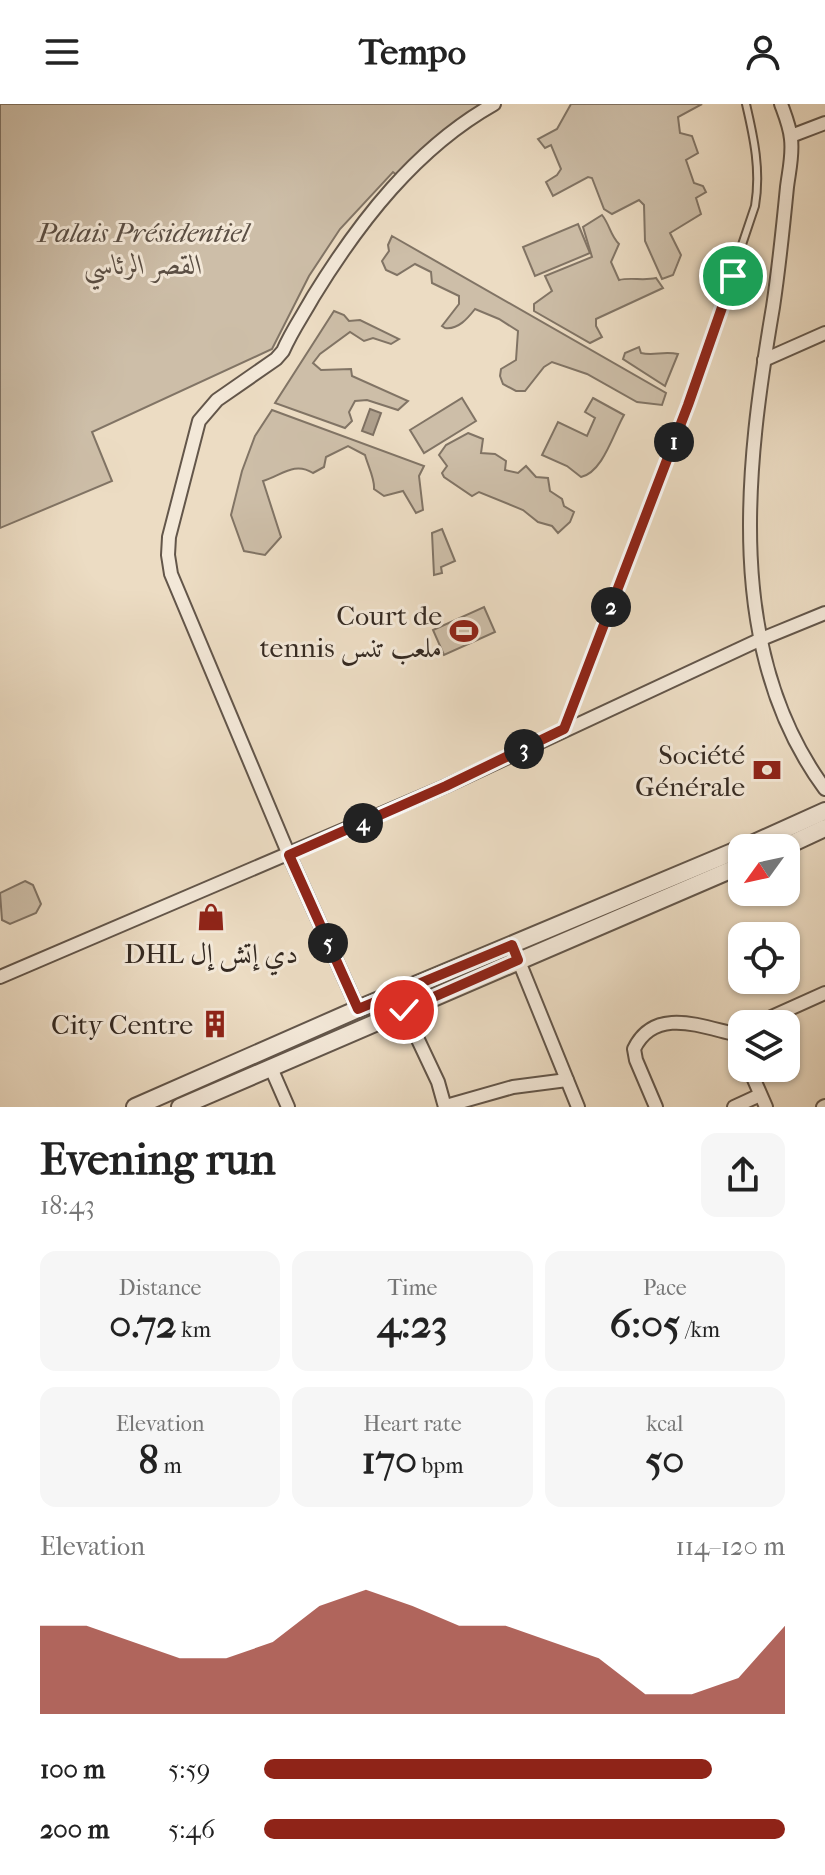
<!DOCTYPE html>
<meta charset="utf-8">
<style>
:root{--surface:#fff;--page:#f6f6f6;--text:#222;--muted:#767676;--accent:#8f2418}
body{margin:0;font-family:"IM FELL French Canon",Amiri,serif;background:var(--page);color:var(--text);height:100vh;display:flex;flex-direction:column;font-size:30px;white-space:nowrap}
*{box-sizing:border-box;margin:0}
p{font-size:26px;color:var(--muted)}
.icon{flex:none;width:44px;height:44px;fill:none;stroke:currentColor;stroke-width:2;stroke-linecap:round;stroke-linejoin:round}
.map{position:relative;height:1003px;overflow:hidden}
.drawer{display:flex;flex-direction:column;background:var(--surface);flex:1}
.drawer>*{flex:none}
.needle{width:52px;rotate:237deg}
.tools{position:absolute;left:728px;top:730px;display:grid;gap:16px}
.tools a{display:grid;place-items:center;width:72px;height:72px;border-radius:16px;background:var(--surface);box-shadow:0 2px 6px #0004;font-size:40px}
.pin{position:absolute;display:grid;place-items:center;width:68px;height:68px;color:#fff;margin:-34px;border:4px solid #fff;border-radius:50%;box-shadow:0 2px 8px #0007}
.km{position:absolute;width:40px;height:40px;margin:-20px;border-radius:50%;background:#222;color:#fff;font-size:22px;line-height:40px;text-align:center}
.round{display:grid;place-items:center;flex:none;width:84px;height:84px;border-radius:16px;background:var(--page)}
.summary{display:flex;align-items:center;justify-content:space-between;height:136px;padding:0 40px}
h1{font-size:44px;font-weight:700;line-height:60px}
.figures{display:grid;grid-template-columns:repeat(3,1fr);gap:12px;height:136px;padding:8px 40px}
.figures div{display:grid;align-content:center;border-radius:16px;background:var(--page);text-align:center}
.figures b{font-size:40px;font-weight:700}
.figures small{font-size:22px;font-weight:400}
.figures p{font-size:22px}
.chart{height:224px;padding:16px 40px}
.chart p{display:flex;justify-content:space-between}
.chart svg{width:100%;height:144px;margin-top:8px;fill:var(--accent);opacity:.7}
ul{padding:0 40px;list-style:none;font-size:26px}
li{display:grid;grid-template-columns:128px 96px 1fr;align-items:center;height:60px}
li i{height:20px;border-radius:10px;background:var(--accent)}
header{display:flex;justify-content:space-between;align-items:center;height:104px;padding:0 40px;background:var(--surface);font-size:36px;font-weight:700}
.map>svg:first-child{display:block}
</style>
<header><svg class="icon" aria-label="menu" viewBox="0 0 24 24"><path d="M4 6h16M4 12h16M4 18h16"/></svg>Tempo<svg class="icon" aria-label="person" viewBox="0 0 24 24"><circle cx="12" cy="8" r="4"/><path d="M4 21q1-7 8-7t8 7"/></svg></header>
<div class="map">
<svg width="825" height="1003" viewBox="0 0 825 1003">
<rect width="100%" height="100%" fill="#ecdcc3"/>
<filter id="stains"><feTurbulence type="fractalNoise" baseFrequency=".0025" numOctaves="4"/><feColorMatrix values="0 0 0 0 .2 0 0 0 0 .09 0 0 0 0 .02 0 0 0 .5 -.17"/></filter>
<radialGradient id="worn" r=".72"><stop offset=".6" stop-color="#630" stop-opacity="0"/><stop offset="1" stop-color="#630" stop-opacity=".3"/></radialGradient>
<!-- green -->
<g fill="#cdbea8" stroke="#817465" stroke-width="2">
<path d="M0,0H483L399,73L393,68L340,125L309,172L272,245L92,328L112,377L0,424Z"/>
<path d="M571,0H702L678,13L680,29L692,32L698,49L686,56L694,79L703,82L706,88L696,94L701,110L670,129L681,151L673,171L662,175L645,137L644,101L639,96L612,110L604,105L592,74L588,73L553,92L546,78L557,71L561,65L551,41L545,44L538,35L557,25Z"/>
<path d="M602,111C610,121 610,131 619,140L611,158L619,176C631,173 643,177 656,174L663,184L596,215V222L602,233L590,239L534,207V200L552,187L545,172L592,153L583,123Z"/>
<path d="M578,120L590,149L535,172L523,143Z"/>
<path d="M392,132L666,289L662,301L637,298L587,270L552,258L544,263L525,287H516L503,280L500,272L501,265L516,256L518,227L499,215L475,205C468,214 458,226 445,224L442,222L459,200V192L432,179L431,168L415,160L397,171L386,166L382,157L389,147L388,141Z"/>
<path d="M334,207L344,211L349,217L360,216L399,235L391,240L373,234L364,237L350,228L320,250L313,259L321,266L351,265L352,272L408,297L398,306L367,296L355,297L349,308L352,317L345,324L275,299Z"/>
<path d="M639,243L641,249C654,252 663,247 678,250L665,282L623,255L625,249Z"/>
<path d="M462,294L476,317L424,349L410,326Z"/>
<path d="M593,294L624,311C613,330 603,368 581,373L567,362L542,351L558,318L587,332L595,314L585,308Z"/>
<path d="M272,306L424,362L419,372L423,406L416,409L403,387L384,392L374,385C375,375 368,362 365,351L348,342L326,353L324,363L313,369C294,357 281,372 263,377L281,433L265,451L244,447L231,411L242,367L255,332Z"/>
<path d="M468,329L483,335L481,349L495,350L506,357L505,366L518,369L526,362L536,373L548,374L550,387L562,395L564,402L574,408L570,418L558,429L552,422L538,418L523,406L479,388L472,392L444,373L442,369L447,362L439,351L446,341Z"/>
<path d="M442,425L455,457L441,463L442,469L434,471L432,429Z"/>
<path d="M484,503L495,528L444,551L433,526Z"/>
<path d="M25,777L33,781L41,800L36,809L10,820L2,816L0,789Z"/>
</g>
<!-- water -->
<path fill="#ae9f8c" stroke="#7e7062" stroke-width="2" d="M370,305L381,309L373,331L362,327Z"/>
<g fill="none" stroke-linecap="round" stroke-linejoin="round">
<defs>
<path id="service" d="M564,625L688,301L755,102C761,67 754,34 746,0"/>
<g id="minor">
<path d="M781,0C785,11 790,23 791,35C793,51 789,67 787,83C783,124 779,163 773,203C746,361 723,547 825,685"/>
<path d="M791,32L825,19"/>
<path d="M764,256L825,229"/>
<path d="M516,850L578,1003"/>
<path d="M0,873L446,682L759,536L825,509"/>
<path d="M358,905L289,751L171,470L168,451L169,433L199,317L217,296L276,255L283,247C291,228 303,211 313,193C359,118 416,44 494,0"/>
<path d="M404,906L438,978L445,1003"/>
<path d="M756,920L825,889"/>
<path d="M734,930L742,948"/>
<path d="M271,964L288,1003"/>
<path d="M749,964L766,1003"/>
<path d="M446,1002L513,983L567,976"/>
<path d="M656,1003L636,956L634,945C654,903 700,922 734,930L742,926"/>
<path d="M734,1003L760,991"/>
<path d="M823,1003L825,1002"/>
</g>
<g id="tertiary">
<path d="M743,744L825,707"/>
<path d="M782,744L825,724"/>
<path d="M135,1003L358,905L742,744"/>
<path d="M180,1003L742,761"/>
</g>
</defs>
<!-- service casing -->
<use href="#service" stroke="#63564a" stroke-width="10"/>
<!-- minor casing -->
<use href="#minor" stroke="#63564a" stroke-width="16"/>
<!-- tertiary casing -->
<use href="#tertiary" stroke="#63564a" stroke-width="20"/>
<!-- service -->
<use href="#service" stroke="#f3e8d8" stroke-width="6"/>
<!-- minor -->
<use href="#minor" stroke="#f3e8d8" stroke-width="12"/>
<!-- tertiary -->
<use href="#tertiary" stroke="#f3e8d8" stroke-width="16"/>
</g>
<g fill="none" stroke-linecap="round" stroke-linejoin="round">
<defs>
<path id="route" d="M404,906L518,856L512,841L358,905L289,751L446,682L564,625L688,301L733,172"/>
</defs>
<!-- route casing -->
<use href="#route" stroke="#fff" stroke-width="16"/>
<!-- route -->
<use href="#route" stroke="#8f2418" stroke-width="10"/>
</g>
<!-- icons -->
<defs>
<symbol id="stadium-bare" viewBox="-9 -9 18 18"><path d="M0-5a6.5 5 0 1 0 0 10a6.5 5 0 1 0 0-10ZM-3.5-1.8h7v3.6h-7Z" fill="#8f2418" stroke="#f3e8d8" stroke-width="2.5" paint-order="stroke"/></symbol>
<symbol id="bank-bare" viewBox="-9 -9 18 18"><path d="M-6-4H6V4H-6ZM0-2.3a2.3 2.3 0 1 0 0 4.6a2.3 2.3 0 1 0 0-4.6Z" fill="#8f2418" stroke="#f3e8d8" stroke-width="2.5" paint-order="stroke"/></symbol>
<symbol id="shop-bare" viewBox="-9 -9 18 18"><path d="M-5-2.5h2.3a2.7 3.5 0 0 1 5.4 0H5L5.5 6h-11ZM-1.5-2.5h3a1.5 2.3 0 0 0-3 0Z" fill="#8f2418" stroke="#f3e8d8" stroke-width="2.5" paint-order="stroke"/></symbol>
<symbol id="building-bare" viewBox="-9 -9 18 18"><path d="M-4-6H4V6H1V3H-1V6H-4ZM-2.5-4.3h1.7v1.8h-1.7ZM.8-4.3h1.7v1.8H.8ZM-2.5-1h1.7V.8h-1.7ZM.8-1h1.7V.8H.8Z" fill="#8f2418" stroke="#f3e8d8" stroke-width="2.5" paint-order="stroke"/></symbol>
</defs>
<g fill-rule="evenodd">
<use href="#stadium-bare" x="444" y="507" width="40" height="40"/>
<use href="#bank-bare" x="747" y="646" width="40" height="40"/>
<use href="#shop-bare" x="191" y="793" width="40" height="40"/>
<use href="#building-bare" x="195" y="900" width="40" height="40"/>
</g>
<g text-anchor="middle" stroke-width="6" stroke-linejoin="round" paint-order="stroke">
<!-- park labels -->
<g font-size="28" font-style="italic" fill="#5b4f44" stroke="#f3e8d8">
<text x="143" y="138">Palais Présidentiel<tspan x="143" dy="32">القصر الرئاسي</tspan></text>
</g>
<!-- poi labels -->
<g font-size="28" fill="#352a22" stroke="#f3e8d8" text-anchor="end">
<text x="442" y="521">Court de<tspan x="442" dy="32">tennis ملعب تنس</tspan></text>
<text x="745" y="660">Société<tspan x="745" dy="32">Générale</tspan></text>
<text x="211" y="859" text-anchor="middle">DHL دي إتش إل</text>
<text x="193" y="930">City Centre</text>
</g>
</g>
<rect width="100%" height="100%" filter="url(#stains)"/>
<rect width="100%" height="100%" fill="url(#worn)"/>
</svg>
<div class="tools">
<a><svg class="needle" viewBox="-14 -14 28 28"><path d="M0-13l5 13h-10z" fill="#e53935"/><path d="M0 13l5-13h-10z" fill="#767676"/></svg></a>
<a><svg class="icon" aria-label="locate" viewBox="0 0 24 24"><circle cx="12" cy="12" r="6"/><path d="M12 2v4M12 18v4M2 12h4M18 12h4"/></svg></a>
<a><svg class="icon" aria-label="layers" viewBox="0 0 24 24"><path d="M12 4l9 5-9 5-9-5zM3 14l9 5 9-5"/></svg></a>
</div>
<div class="pin" style="left:733px;top:172px;background:#1e9e55"><svg class="icon" aria-label="arrive" viewBox="0 0 24 24"><path d="M6 21V4h12l-3 4 3 4H6"/></svg></div>
<div class="pin" style="left:404px;top:906px;background:#d93025"><svg class="icon" aria-label="check" viewBox="0 0 24 24"><path d="M5 12l5 5 9-10"/></svg></div>
<b class="km" style="left:674px;top:338px">1</b>
<b class="km" style="left:611px;top:503px">2</b>
<b class="km" style="left:524px;top:645px">3</b>
<b class="km" style="left:363px;top:719px">4</b>
<b class="km" style="left:328px;top:839px">5</b>
</div>
<section class="drawer">
<div class="summary"><div><h1>Evening run</h1><p>18:43</p></div><a class="round"><svg class="icon" aria-label="share" viewBox="0 0 24 24"><path d="M12 15V3M7 8l5-5 5 5M5 13v7h14v-7"/></svg></a></div>
<div class="figures">
<div><p>Distance</p><b>0.72<small> km</small></b></div>
<div><p>Time</p><b>4:23</b></div>
<div><p>Pace</p><b>6:05<small> /km</small></b></div>
</div>
<div class="figures">
<div><p>Elevation</p><b>8<small> m</small></b></div>
<div><p>Heart rate</p><b>170<small> bpm</small></b></div>
<div><p>kcal</p><b>50</b></div>
</div>
<div class="chart"><p><span>Elevation</span>114–120 m</p>
<svg viewBox="0 0 160 44" preserveAspectRatio="none"><path d="M0 44V17L10 17L20 22L30 27L40 27L50 22L60 11L70 6L80 11L90 17L100 17L110 22L120 27L130 38L140 38L150 33L160 17V44z"/></svg>
</div>
<ul>
<li><b>100 m</b>5:59<i style="width:86%"></i></li>
<li><b>200 m</b>5:46<i style="width:100%"></i></li>
</ul>
</section>
